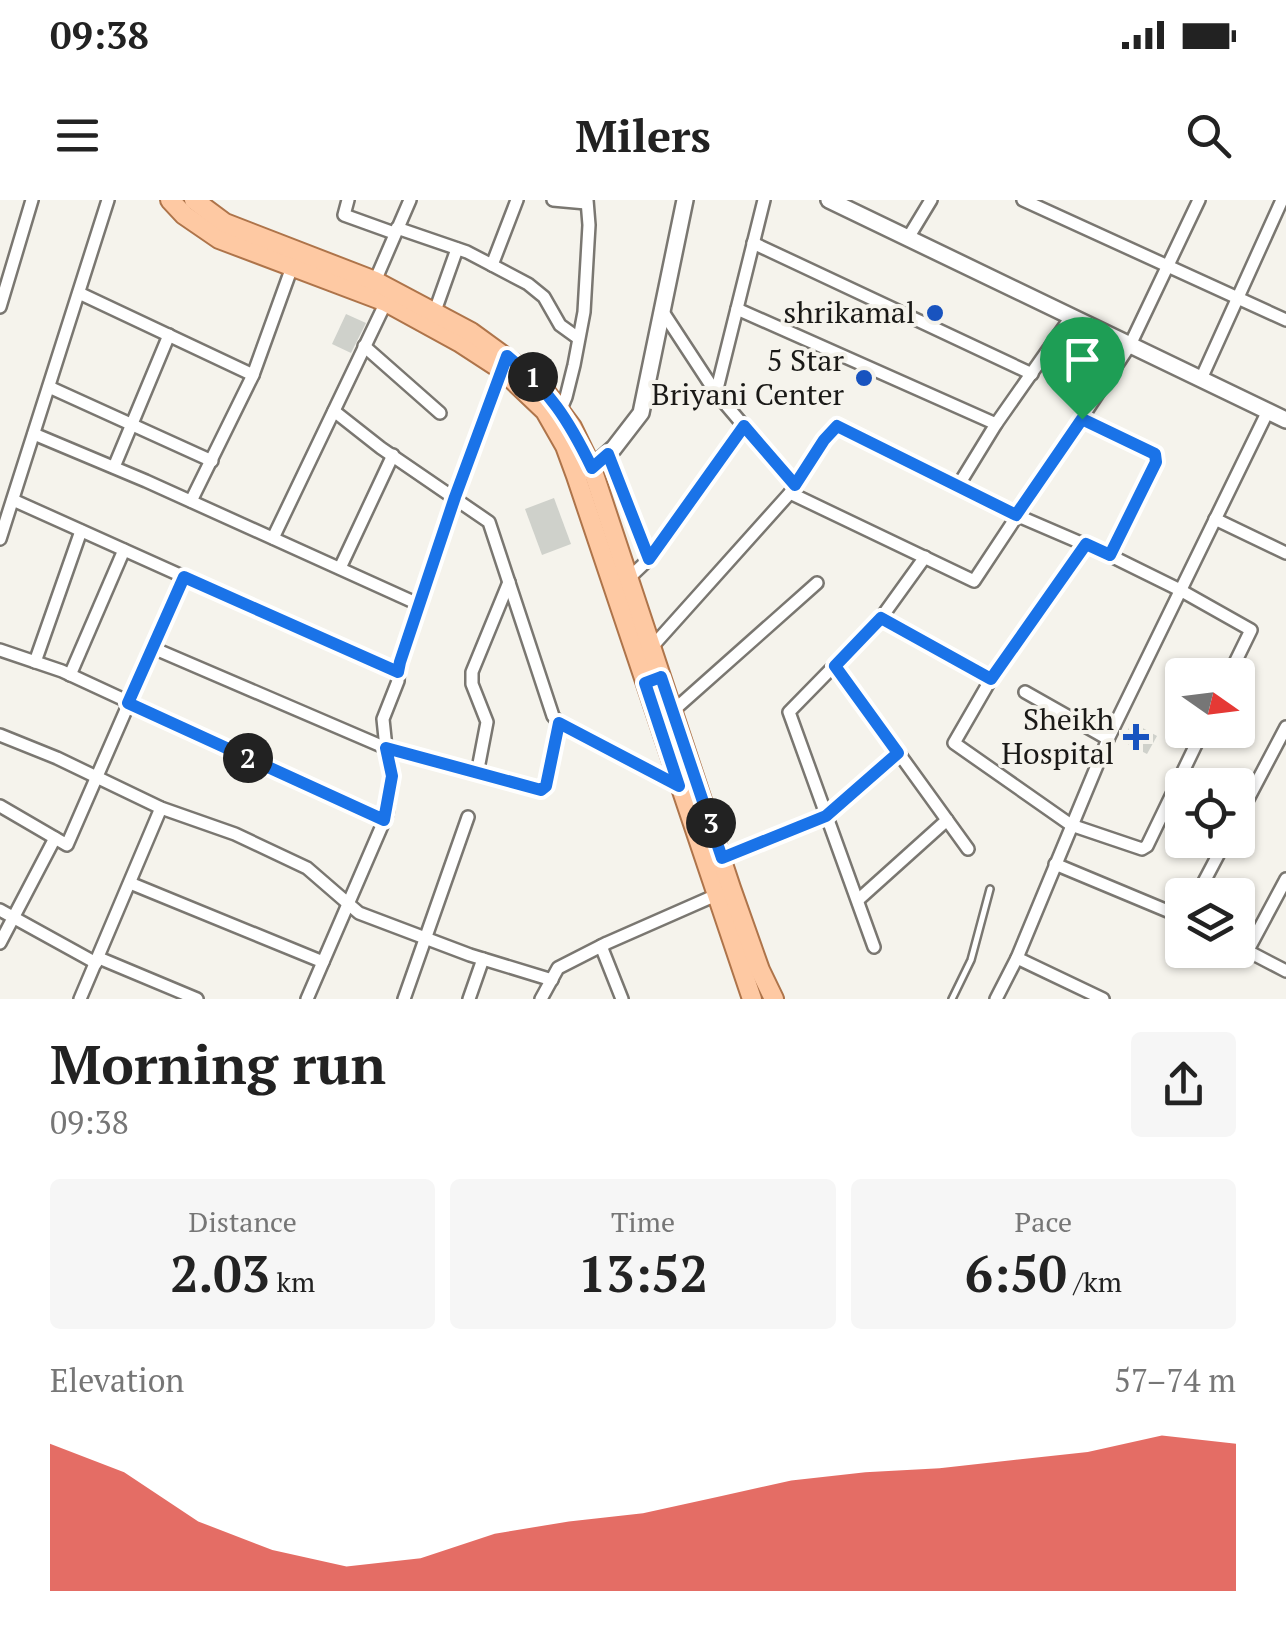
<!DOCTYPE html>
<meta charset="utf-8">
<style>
:root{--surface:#fff;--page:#f6f6f6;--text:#222;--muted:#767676;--accent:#d93025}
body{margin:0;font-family:"PT Serif",serif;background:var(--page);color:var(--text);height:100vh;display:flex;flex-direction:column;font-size:38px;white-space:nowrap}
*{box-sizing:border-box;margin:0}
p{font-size:32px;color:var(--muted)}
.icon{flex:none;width:55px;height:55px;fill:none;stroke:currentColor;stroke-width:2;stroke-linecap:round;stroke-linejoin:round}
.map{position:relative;height:799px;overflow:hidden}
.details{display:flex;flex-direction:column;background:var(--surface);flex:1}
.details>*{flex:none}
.needle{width:65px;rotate:104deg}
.buttons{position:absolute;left:1165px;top:458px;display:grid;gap:20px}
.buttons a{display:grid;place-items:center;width:90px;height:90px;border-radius:10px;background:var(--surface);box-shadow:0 2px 8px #0004;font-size:50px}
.pin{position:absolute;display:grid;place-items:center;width:85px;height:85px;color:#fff;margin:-102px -42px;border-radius:50% 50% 50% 0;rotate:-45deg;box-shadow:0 0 10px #0007}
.pin .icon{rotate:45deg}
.km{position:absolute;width:50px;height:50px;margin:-25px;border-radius:50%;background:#222;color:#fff;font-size:28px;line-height:50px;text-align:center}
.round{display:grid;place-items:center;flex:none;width:105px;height:105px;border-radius:10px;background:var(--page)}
.summary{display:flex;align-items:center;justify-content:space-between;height:170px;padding:0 50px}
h1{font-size:55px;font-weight:600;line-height:75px}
.stats{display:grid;grid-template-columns:repeat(3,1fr);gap:15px;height:170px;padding:10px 50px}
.stats div{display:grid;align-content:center;border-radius:10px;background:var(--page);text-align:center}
.stats b{font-size:50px;font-weight:600}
.stats small{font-size:28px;font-weight:400}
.stats p{font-size:28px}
.chart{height:280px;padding:20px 50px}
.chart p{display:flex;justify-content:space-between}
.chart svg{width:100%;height:180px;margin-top:10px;fill:var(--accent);opacity:.7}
.status{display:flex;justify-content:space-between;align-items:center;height:70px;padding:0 50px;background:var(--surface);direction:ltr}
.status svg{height:28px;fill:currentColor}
header{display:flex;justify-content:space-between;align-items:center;height:130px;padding:0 50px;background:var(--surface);font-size:45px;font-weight:600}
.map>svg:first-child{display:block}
</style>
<div class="status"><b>09:38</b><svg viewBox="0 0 49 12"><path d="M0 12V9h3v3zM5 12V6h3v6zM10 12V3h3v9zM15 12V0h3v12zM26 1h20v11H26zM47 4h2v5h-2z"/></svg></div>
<header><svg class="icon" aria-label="menu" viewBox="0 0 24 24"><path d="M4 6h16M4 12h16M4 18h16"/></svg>Milers<svg class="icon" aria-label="search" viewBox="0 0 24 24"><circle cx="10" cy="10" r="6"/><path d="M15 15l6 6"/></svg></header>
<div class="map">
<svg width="1286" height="799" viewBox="0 0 1286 799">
<rect width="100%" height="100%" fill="#f5f3ec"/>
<!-- building -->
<g fill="#cfd1cb">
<path d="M346,114L366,123L351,153L332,144Z"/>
<path d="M554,298L571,344L542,355L525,309Z"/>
<path d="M1132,522L1157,536L1147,554L1122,541Z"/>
</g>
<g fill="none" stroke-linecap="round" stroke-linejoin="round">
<defs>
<g id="lane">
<path d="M609,257L649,358"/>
<path d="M952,799L971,760L990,689"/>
</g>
<g id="street">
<path d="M348,0L344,15L394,33"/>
<path d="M553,0L586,3"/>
<path d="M1023,0L1286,120"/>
<path d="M397,28L467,52L528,84L544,97L560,125L578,138"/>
<path d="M908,38L931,0"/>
<path d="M753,43L1032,174"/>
<path d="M492,65L517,0"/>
<path d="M375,81L410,0"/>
<path d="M79,93L253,175"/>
<path d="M0,107L32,0"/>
<path d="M661,109L716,193"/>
<path d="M737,109L996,224"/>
<path d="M435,111L457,49"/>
<path d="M364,146L440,213"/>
<path d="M1201,179L1282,0"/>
<path d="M49,187L212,261"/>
<path d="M334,211L381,248L489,322L553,516L559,523L679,586"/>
<path d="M560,211L566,197L574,165L584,112L589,25L587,0"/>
<path d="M1082,219L1155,254L1157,257L1109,355"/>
<path d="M744,226L795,285"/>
<path d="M34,234L146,281L418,404"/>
<path d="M114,267L169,135"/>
<path d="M958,286L996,224L1071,117"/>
<path d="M790,293L974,381L1130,145L1199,0"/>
<path d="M13,300L398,473"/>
<path d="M191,301L253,175L292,67"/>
<path d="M1215,319L1286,353"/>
<path d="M273,338L386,102"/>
<path d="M0,339L108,0"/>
<path d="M1086,344L991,479L954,543L1071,625L1142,649L1147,646L1203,530"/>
<path d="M340,368L393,255"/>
<path d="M629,378L649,359L744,226L716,193L764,0"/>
<path d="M881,418L991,479"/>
<path d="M153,448L386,548L537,589L541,590L546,585L559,523"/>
<path d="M651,448L790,293L825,240L837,226L1016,315L1109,355L1180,390L1251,430L1229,475"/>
<path d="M0,450L62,471L384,620"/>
<path d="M35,462L81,331"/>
<path d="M835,465L968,649"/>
<path d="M70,475L124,350"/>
<path d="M1025,492L1108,539"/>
<path d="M674,510L817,383"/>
<path d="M0,535L57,558L161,608L235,634L307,668L359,713L470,755L552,780"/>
<path d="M477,574L487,522L472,484V472L509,382"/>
<path d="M0,606L67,645L184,377"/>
<path d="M1238,618L1286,527"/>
<path d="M723,657L825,616L898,553"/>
<path d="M1055,664L1182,717"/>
<path d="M130,683L323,762"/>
<path d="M1197,695L1226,640"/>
<path d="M858,700L947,620"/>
<path d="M0,710L96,763"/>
<path d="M0,743L55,638"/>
<path d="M601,746L622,799"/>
<path d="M1238,746L1286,771"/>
<path d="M874,747L789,512L881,418L925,357"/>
<path d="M1247,752L1286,679"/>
<path d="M99,758L197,799"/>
<path d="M1017,758L1103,799"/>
<path d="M80,799L161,608"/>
<path d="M307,799L387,614L392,576L386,548L383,519L398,481L399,462L455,297L504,166"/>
<path d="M404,799L468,617"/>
<path d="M469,799L483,759"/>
<path d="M541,799L558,768L607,743L723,692"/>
<path d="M996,799L1017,758L1108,539L1268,211"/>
</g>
<g id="secondary">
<path d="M829,0L1286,220"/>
<path d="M584,272L592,268L614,248L641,213L685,0"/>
</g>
<g id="primary">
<path d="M170,0L184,15L219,39L386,102L459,142L502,170L545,211L565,246L576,276L752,799"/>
<path d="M194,0L225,23L375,81L471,132L537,180L572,227L592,268L731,688L760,770L774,799"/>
</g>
</defs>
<!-- lane casing -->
<use href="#lane" stroke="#7a7771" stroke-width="10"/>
<!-- street casing -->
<use href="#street" stroke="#7a7771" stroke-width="16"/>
<!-- secondary casing -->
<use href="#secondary" stroke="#7a7771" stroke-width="20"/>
<!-- primary casing -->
<use href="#primary" stroke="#ae744a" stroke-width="22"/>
<!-- lane -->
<use href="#lane" stroke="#fff" stroke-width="5"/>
<!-- street -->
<use href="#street" stroke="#fff" stroke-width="11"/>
<!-- secondary -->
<use href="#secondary" stroke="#fff" stroke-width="15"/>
<!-- primary -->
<use href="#primary" stroke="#fec9a3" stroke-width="18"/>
</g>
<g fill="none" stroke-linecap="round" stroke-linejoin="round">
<defs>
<path id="route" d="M507,156C550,191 568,219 592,268L608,254L649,359L744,226L795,285L824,240L837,226L1016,315L1082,219L1155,254L1156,262L1110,355L1086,344L991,479L881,418L835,466L898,553L826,616L722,658L661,477L645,483L679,586L559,523L546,586L541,590L386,548L392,576L384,620L128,503L184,377L398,472L400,462L455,297Z"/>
</defs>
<!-- route casing -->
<use href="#route" stroke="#fff" stroke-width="20"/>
<!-- route -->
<use href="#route" stroke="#1a73e8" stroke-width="12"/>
</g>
<!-- markers -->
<g fill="#1853bf" stroke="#f5f3ec" stroke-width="4">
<circle cx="935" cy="113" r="10"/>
<circle cx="864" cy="178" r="10"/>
<path d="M1131 522h10v10h10v10h-10v10h-10v-10h-10v-10h10z"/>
</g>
<g text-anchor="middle" stroke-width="8" stroke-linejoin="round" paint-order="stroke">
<!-- poi labels -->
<g font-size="30" fill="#1a1917" stroke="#f5f3ec" text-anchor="end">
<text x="915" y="123">shrikamal</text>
<text x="844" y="171">5 Star<tspan x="844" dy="34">Briyani Center</tspan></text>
<text x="1114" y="530">Sheikh<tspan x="1114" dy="34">Hospital</tspan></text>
</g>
</g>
</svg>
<div class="buttons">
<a><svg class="needle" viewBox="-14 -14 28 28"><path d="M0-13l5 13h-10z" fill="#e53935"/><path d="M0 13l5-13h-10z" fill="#767676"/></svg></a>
<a><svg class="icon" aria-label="locate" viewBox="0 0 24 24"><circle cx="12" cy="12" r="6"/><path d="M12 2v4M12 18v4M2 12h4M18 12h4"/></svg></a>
<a><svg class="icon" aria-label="layers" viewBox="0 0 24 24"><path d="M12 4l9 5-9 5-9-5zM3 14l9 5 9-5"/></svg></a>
</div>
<div class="pin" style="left:1082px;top:219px;background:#1e9e55"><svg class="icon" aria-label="arrive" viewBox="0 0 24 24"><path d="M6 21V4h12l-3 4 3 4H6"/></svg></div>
<b class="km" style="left:533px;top:177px">1</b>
<b class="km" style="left:248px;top:558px">2</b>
<b class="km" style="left:711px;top:623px">3</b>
</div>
<section class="details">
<div class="summary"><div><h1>Morning run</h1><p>09:38</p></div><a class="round"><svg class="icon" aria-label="share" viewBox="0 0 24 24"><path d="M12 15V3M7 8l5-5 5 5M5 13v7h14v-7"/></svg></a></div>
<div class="stats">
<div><p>Distance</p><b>2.03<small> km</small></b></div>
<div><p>Time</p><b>13:52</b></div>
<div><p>Pace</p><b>6:50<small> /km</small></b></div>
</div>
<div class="chart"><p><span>Elevation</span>57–74 m</p>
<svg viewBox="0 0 160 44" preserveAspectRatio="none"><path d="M0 44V8L10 15L20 27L30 34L40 38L50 36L60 30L70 27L80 25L90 21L100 17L110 15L120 14L130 12L140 10L150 6L160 8V44z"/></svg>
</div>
</section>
